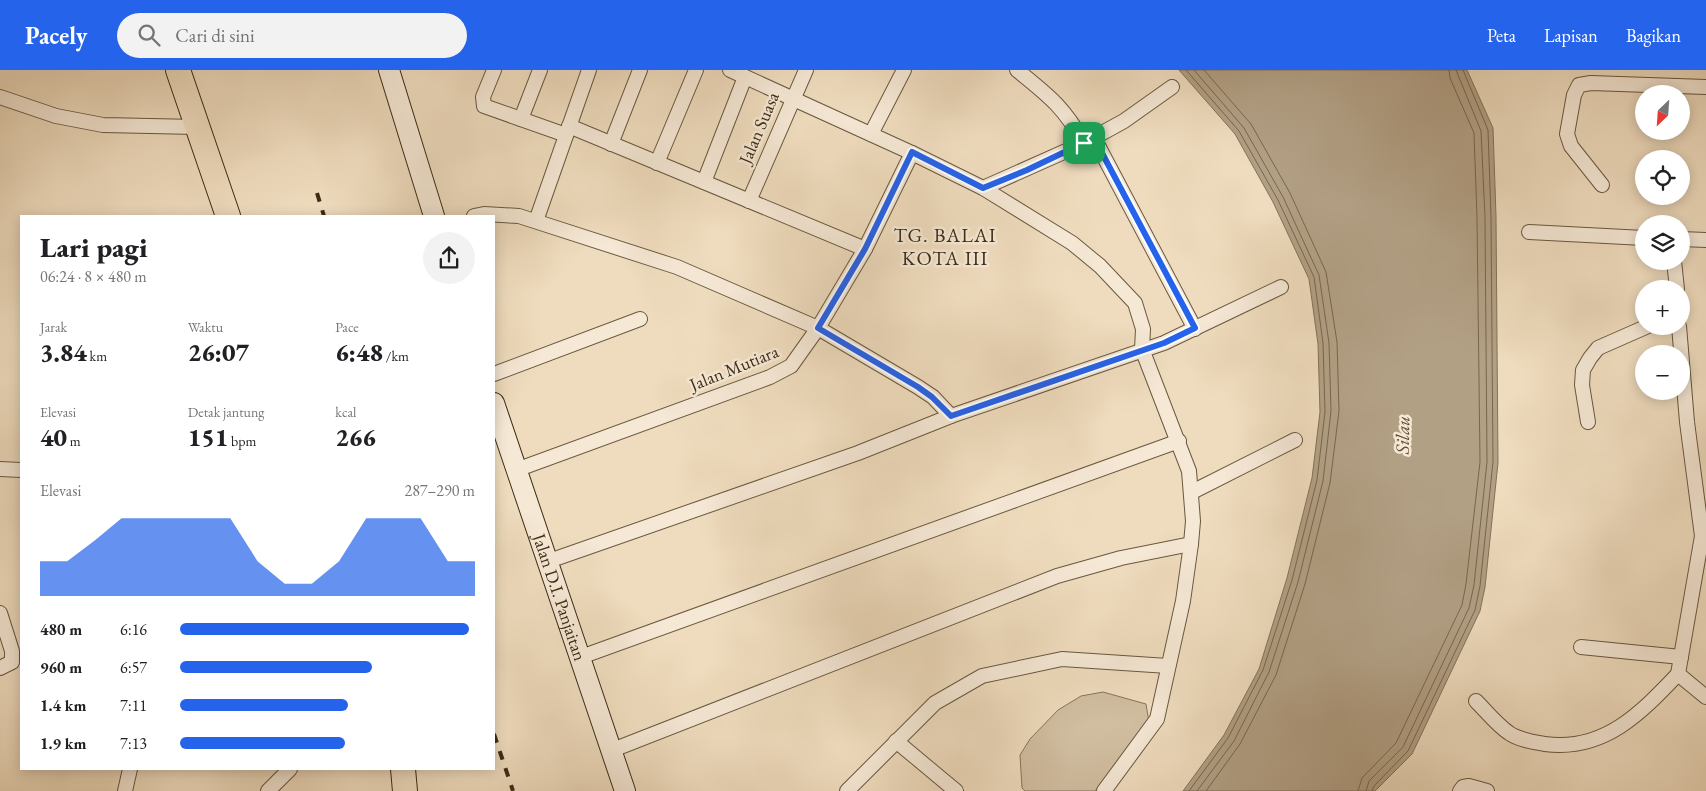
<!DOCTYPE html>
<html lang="id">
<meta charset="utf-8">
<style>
:root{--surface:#fff;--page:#f2f2f2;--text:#202124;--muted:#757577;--accent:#2563eb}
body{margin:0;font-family:"EB Garamond",serif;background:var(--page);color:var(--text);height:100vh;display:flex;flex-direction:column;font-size:19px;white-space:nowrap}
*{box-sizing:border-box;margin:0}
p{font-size:16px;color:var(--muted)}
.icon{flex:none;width:28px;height:28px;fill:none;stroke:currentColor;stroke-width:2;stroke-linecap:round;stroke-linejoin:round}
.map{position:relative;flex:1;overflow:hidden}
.sheet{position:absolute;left:20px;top:145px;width:475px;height:555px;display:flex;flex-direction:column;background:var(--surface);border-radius:0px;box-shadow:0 2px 12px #0003}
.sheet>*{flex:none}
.needle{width:32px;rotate:205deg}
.fabs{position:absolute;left:1635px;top:15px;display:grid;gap:10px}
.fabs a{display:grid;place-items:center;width:55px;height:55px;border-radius:50%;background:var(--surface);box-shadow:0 2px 12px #0003;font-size:25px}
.pin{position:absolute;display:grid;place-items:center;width:42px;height:42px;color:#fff;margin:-21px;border-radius:10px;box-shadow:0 2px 8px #0006}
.round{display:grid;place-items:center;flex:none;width:52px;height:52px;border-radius:26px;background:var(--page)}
.summary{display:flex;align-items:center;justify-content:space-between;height:85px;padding:0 20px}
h1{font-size:28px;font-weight:800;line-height:38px}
.metrics{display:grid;grid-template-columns:repeat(3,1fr);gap:8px;height:85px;padding:5px 20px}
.metrics div{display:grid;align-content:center}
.metrics b{font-size:25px;font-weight:800}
.metrics small{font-size:14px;font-weight:400}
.metrics p{font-size:14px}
.chart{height:140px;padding:10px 20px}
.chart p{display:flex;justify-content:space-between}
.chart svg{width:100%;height:90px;margin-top:5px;fill:var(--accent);opacity:.7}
ul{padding:0 20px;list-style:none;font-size:16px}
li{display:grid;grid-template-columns:80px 60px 1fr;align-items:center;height:38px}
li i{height:12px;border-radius:6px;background:var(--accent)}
header{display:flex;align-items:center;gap:30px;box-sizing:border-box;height:70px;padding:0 25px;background:var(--accent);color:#fff}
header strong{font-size:24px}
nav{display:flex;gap:28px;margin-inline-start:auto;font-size:18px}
.search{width:350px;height:45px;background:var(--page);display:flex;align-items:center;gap:12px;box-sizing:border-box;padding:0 18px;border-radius:28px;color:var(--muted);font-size:19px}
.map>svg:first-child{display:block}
</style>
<header>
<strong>Pacely</strong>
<div class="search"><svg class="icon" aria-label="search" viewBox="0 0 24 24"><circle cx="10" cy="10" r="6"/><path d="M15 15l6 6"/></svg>Cari di sini</div>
<nav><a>Peta</a><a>Lapisan</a><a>Bagikan</a></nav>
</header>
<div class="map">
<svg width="1706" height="721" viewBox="0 0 1706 721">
<rect width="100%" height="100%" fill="#efdcbe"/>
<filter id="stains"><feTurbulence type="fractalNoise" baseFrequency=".004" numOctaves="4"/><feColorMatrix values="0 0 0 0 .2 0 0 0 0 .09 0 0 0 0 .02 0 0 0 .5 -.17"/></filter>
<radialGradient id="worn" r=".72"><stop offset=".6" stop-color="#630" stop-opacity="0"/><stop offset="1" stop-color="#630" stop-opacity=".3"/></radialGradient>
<!-- green -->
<path fill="#d1bea1" stroke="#86755c" d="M1103,622L1146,634L1149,652L1095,721H1025L1022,718L1020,685L1030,669L1058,640L1081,626Z"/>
<!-- water -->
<path fill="#b2a085" stroke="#837259" d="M1179,0H1467L1493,58L1496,146L1498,393L1485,517L1480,541L1412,684L1375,721H1183L1224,665L1259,599L1287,508L1312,408L1320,342L1318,274L1309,209L1273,132L1235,64Z"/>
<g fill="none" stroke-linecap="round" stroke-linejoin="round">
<!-- shore -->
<g stroke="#77664e" stroke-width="1">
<path d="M1186,0L1239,61L1278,130L1314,207L1323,273L1325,342L1317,410L1292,510L1263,600L1228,668L1189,721"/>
<path d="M1194,0L1244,58L1283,127L1319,205L1329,273L1331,341L1323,411L1298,512L1269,602L1234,671L1197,721"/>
<path d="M1204,0L1251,54L1290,123L1326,202L1337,272L1339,341L1330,413L1305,514L1276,605L1240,674L1206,721"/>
<path d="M1358,721L1362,708L1396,673L1462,535L1466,514L1480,392L1477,147L1474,63L1450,8L1449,0"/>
<path d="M1366,721L1369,711L1403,677L1469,538L1474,515L1487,392L1485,147L1481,61L1456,0"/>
<path d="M1372,721L1374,716L1408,681L1475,540L1480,516L1493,392L1491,147L1488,60L1463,0"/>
</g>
<defs>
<g id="minor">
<path d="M494,0L483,27L484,36L566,65"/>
<path d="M730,0L912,83L983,118L1072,173L1100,196L1135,233L1143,259L1142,279L1189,401L1193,451L1191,474L1183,531L1157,649L1104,721"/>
<path d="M1017,0C1049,26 1063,36 1084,73"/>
<path d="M0,27L56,46L103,55L197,57"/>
<path d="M521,49L540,0"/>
<path d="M569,56L865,179"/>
<path d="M871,64L904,0"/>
<path d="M1094,68L1195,259"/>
<path d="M611,74L640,0"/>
<path d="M657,93L696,0"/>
<path d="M704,112L745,7"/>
<path d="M1602,115L1571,76L1567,64L1574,25L1579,15L1591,13L1706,17"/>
<path d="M983,118L1084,73L1124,51L1172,17"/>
<path d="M749,131L806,0"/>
<path d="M474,146L484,144L519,146L677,197L818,258L918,317L933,327L951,346"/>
<path d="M536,151L589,0"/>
<path d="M1529,162L1644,168"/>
<path d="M1681,169L1706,170"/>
<path d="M1674,191L1677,219"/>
<path d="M1679,256L1687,352L1702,466L1678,604L1706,627"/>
<path d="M494,304L640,249"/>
<path d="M1588,352L1582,315L1583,300L1590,288L1598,278L1648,256"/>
<path d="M0,399L21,400"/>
<path d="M516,400L770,307L791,296L818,258L865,179L912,83"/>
<path d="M1192,422L1295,370"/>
<path d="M546,492L858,383L951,346L1164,273L1281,217"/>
<path d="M0,543L12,581V592L0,598"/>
<path d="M1581,577L1681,587"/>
<path d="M578,588L1179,371"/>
<path d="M1476,631C1486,641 1497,655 1509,663C1519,670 1533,672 1545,674C1604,682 1641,643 1678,604"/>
<path d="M896,671L956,721"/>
<path d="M610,681L1057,506L1121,488L1191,474"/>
<path d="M125,721L130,699"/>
<path d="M268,721L290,699"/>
<path d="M847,721L935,633L982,606L1062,589L1168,596"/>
<path d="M1460,721L1463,717L1469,716L1487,721"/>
</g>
<g id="secondary">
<path d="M389,0L434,146"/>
<path id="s1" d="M494,333L625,721"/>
</g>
<g id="trunk">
<path d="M178,0L228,146"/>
<path d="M403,699L405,721"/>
</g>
</defs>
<!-- minor casing -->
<use href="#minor" stroke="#695840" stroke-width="16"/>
<!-- secondary casing -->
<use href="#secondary" stroke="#3c2c16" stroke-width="22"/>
<!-- trunk casing -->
<use href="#trunk" stroke="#3c2c16" stroke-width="26"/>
<!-- minor -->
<use href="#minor" stroke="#f5e8d5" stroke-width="14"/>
<!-- secondary -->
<use href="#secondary" stroke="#f5e8d5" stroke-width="20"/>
<!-- trunk -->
<use href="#trunk" stroke="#efdcbe" stroke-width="24"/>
<!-- rail -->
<g stroke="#3c2c16" stroke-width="4" stroke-dasharray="9 9" stroke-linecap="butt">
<path d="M317,123L324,146"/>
<path d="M494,664L513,721"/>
</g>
</g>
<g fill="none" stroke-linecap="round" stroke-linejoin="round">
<defs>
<path id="route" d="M1094,68L1195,258L1164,273L951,346L932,327L918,317L818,258L865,179L912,82L983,118L1027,100Z"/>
</defs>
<!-- route casing -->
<use href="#route" stroke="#fff" stroke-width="10"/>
<!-- route -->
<use href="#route" stroke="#2563eb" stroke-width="6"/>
</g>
<g text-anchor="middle" stroke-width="5" stroke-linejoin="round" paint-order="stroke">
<!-- street labels -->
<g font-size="18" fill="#3c2c16" stroke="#f5e8d5">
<text transform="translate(759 58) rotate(-67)" y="6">Jalan Suasa</text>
<text transform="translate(734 298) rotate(-22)" y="6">Jalan Mutiara</text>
<text dy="6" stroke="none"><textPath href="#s1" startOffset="205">Jalan D.I. Panjaitan</textPath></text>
</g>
<!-- water labels -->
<g font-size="19" font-style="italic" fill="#5f4f37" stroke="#f5e8d5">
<text transform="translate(1402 365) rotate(-89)" y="7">Silau</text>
</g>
<!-- quarter labels -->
<g font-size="20" letter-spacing="1" fill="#3c2c16" stroke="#f5e8d5">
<text x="945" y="172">TG. BALAI<tspan x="945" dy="23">KOTA III</tspan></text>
</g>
</g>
<rect width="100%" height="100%" filter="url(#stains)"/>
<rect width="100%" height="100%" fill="url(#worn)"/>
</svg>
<div class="fabs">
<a><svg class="needle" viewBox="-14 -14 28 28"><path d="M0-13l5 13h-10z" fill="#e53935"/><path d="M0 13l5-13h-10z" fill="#757577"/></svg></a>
<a><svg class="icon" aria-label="locate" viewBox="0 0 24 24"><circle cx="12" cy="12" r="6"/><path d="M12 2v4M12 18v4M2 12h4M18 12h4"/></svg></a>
<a><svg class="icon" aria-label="layers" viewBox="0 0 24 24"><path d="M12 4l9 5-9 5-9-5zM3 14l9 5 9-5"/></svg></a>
<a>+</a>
<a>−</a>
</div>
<div class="pin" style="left:1084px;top:73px;background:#1e9e55"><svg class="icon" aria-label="arrive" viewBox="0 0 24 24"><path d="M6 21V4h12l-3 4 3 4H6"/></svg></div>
<section class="sheet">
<div class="summary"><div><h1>Lari pagi</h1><p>06:24 · 8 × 480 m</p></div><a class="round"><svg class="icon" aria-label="share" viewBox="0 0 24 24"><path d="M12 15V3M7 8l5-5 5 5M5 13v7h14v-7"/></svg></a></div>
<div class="metrics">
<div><p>Jarak</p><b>3.84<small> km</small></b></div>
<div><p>Waktu</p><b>26:07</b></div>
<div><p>Pace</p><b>6:48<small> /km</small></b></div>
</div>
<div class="metrics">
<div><p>Elevasi</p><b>40<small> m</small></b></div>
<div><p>Detak jantung</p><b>151<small> bpm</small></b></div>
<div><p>kcal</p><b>266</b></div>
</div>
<div class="chart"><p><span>Elevasi</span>287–290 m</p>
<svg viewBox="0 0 160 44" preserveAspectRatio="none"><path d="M0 44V27L10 27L20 17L30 6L40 6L50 6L60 6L70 6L80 27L90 38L100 38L110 27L120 6L130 6L140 6L150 27L160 27V44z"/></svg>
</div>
<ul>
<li><b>480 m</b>6:16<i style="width:98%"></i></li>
<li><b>960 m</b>6:57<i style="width:65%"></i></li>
<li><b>1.4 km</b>7:11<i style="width:57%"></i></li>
<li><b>1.9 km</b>7:13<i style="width:56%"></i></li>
</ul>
</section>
</div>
